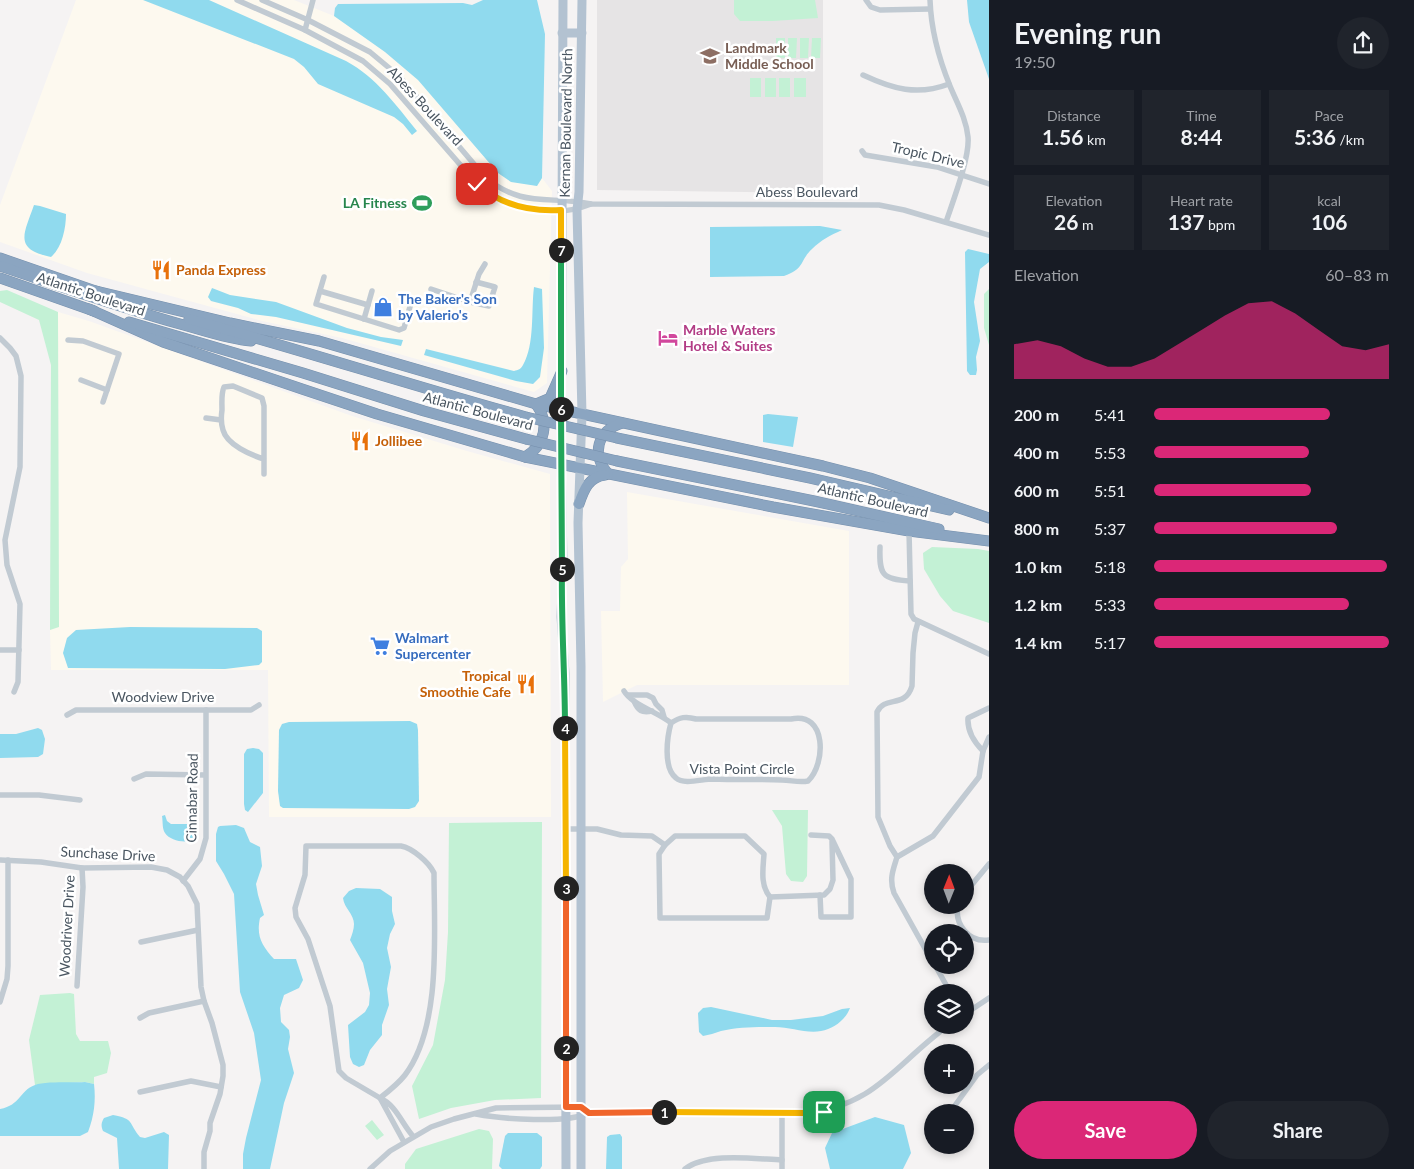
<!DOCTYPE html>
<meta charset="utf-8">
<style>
:root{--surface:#171b24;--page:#20242c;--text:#f1f3f6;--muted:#9ea1a6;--accent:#db2777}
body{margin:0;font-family:Lato,sans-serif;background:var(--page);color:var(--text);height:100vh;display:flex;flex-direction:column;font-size:19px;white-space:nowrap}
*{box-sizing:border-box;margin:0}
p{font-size:16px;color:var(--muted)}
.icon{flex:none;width:28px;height:28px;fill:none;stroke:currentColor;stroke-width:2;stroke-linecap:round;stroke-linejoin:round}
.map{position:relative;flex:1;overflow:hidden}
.sheet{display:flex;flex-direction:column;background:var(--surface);width:425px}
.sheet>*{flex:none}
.needle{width:32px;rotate:1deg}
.fabs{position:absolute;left:924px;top:864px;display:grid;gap:10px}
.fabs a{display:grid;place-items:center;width:50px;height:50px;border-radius:50%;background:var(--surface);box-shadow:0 2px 8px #0003;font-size:25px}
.pin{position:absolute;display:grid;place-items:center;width:42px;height:42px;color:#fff;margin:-21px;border-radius:10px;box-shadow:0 2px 8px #0006}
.km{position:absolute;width:25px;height:25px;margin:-12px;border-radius:50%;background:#222;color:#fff;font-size:14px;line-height:25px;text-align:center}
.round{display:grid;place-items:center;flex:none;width:52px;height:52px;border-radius:26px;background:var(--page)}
.headline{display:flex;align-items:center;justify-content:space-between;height:85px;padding:0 25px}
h1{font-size:28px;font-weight:700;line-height:38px}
.figures{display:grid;grid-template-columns:repeat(3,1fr);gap:8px;height:85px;padding:5px 25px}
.figures div{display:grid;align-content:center;border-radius:0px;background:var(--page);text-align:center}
.figures b{font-size:21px;font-weight:700}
.figures small{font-size:14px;font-weight:400}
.figures p{font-size:14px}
.chart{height:140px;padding:10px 25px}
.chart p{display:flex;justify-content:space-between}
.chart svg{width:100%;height:90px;margin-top:5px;fill:var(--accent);opacity:.7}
.action{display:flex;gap:10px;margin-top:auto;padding:10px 25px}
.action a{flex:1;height:58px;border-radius:30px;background:var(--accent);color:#fff;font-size:20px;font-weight:700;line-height:58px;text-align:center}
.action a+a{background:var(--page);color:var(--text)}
ul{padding:0 25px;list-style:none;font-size:16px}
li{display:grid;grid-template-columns:80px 60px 1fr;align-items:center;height:38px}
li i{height:12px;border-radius:6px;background:var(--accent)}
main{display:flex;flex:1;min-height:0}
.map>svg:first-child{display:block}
</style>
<main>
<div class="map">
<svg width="989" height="1169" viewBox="0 0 989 1169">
<rect width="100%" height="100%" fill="#f5f3f3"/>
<!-- commercial -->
<g fill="#fdf9ef">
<path d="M76,0H294L334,16L385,52L418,80L498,173L537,186L542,178L552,191L547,383L534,392L342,338L262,321L87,273L0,242V205Z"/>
<path d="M58,312L89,321L352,416L467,451L550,474L551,817H269L268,670H51L50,630L59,626Z"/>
<path d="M627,492L849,531V685H637L603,702L601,611H620L621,567L628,559Z"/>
</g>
<!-- education -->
<path fill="#e6e4e5" d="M597,0H823V193L597,190Z"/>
<!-- green -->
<g fill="#c3f1d5">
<path d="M734,0H815L818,18L773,21H740L734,14Z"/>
<path d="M776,38H785V58L776,57Z"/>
<path d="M788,38H797L796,58H788Z"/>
<path d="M800,38H809L808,58H800Z"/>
<path d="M812,38H821L820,58H811Z"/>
<rect x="750" y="78" width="11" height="19"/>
<rect x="765" y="78" width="11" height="19"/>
<rect x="779" y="78" width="11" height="19"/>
<rect x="794" y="78" width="12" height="19"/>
<path d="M989,289V345L984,328V294Z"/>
<path d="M7,290L58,312L59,627L50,630L51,365L39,320L0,302V291Z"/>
<path d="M932,547L978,549L989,551V623L953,611L940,596L924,569L923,553Z"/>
<path d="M772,810H808L807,876L803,882L791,881L786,874L782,826Z"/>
<path d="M542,822L541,1098L495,1100L451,1108L419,1119L412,1086L433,1045L445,980L448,932L449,823Z"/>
<path d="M70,993L74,994L76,1034L80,1041H108L111,1053L107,1073L94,1077V1084L85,1082L35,1085L29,1040L40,995Z"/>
<path d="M372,1120L384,1135L377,1140L365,1126Z"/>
<path d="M479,1129L489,1131L493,1139L492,1169H405V1164L416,1149Z"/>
</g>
<!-- water -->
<g fill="#90daee">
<path d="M143,0H209L346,61C376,77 396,105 417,131L412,135L403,124L394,117L318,84L304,67L294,59Z"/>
<path d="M483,0H537L545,34L542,178L537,186L511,182L498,173L418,80L385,52L334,16L335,8L338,4L463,3L472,5Z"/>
<path d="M967,0H989V79L969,22Z"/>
<path d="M34,205L40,206L66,214C66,228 62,248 51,257C13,249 24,234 34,205Z"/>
<path d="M820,226L842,230C831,235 821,240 812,249C799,261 806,268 784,276L710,277V227Z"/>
<path d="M968,249L989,254V262L980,269L974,302L980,341L976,357L977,370L976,375H970L967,371L965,252Z"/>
<path d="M534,287L542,289L544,348L540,377L533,384L516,381L424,355L426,349L514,371C518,370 521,369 523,365C535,344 531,310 534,287Z"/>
<path d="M212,288L230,295L276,302L347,328L381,337L403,340L401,346L276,317L251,314L238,308L211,301L208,297Z"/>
<path d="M768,414L798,417L793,447L763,442V415Z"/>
<path d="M130,627L257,628L262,631V662L259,665L225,669L68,668L63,653L67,638L76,630Z"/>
<path d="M410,721L417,724L418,730L419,801L415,807L409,809L283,808L280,806L278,791L279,730L282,724L289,722Z"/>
<path d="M38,728L42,730L45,739L43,754L38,757L0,758V734H16Z"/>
<path d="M253,748L259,749L263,753V793L248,812L245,810L244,804V754L247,749Z"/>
<path d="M165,815L167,821L171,824H188L196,832L197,838C189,844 171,842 165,833C162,829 163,821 162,816Z"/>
<path d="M236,825L244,828L250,842L260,847L262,866L256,884L258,895L264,915L260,918C256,936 262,946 274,959H296L303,980L299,988L284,995L280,1008L281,1022L289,1030L290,1037L288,1049L294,1073L284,1103L270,1169H243V1154L246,1138L261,1080L254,1033L240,992L234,894L224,874L216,861V834L218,827L220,826Z"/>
<path d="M356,888L380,889L392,897V911L395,924L390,934L387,948L391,967L387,989L389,1005L382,1025V1035L370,1050L364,1065L359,1067L353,1064L350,1057L348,1025L365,1012L369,1005L370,993L363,963L350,940C352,935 354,929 354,924C354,914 344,908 343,898L349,891Z"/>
<path d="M711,1007L772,1020H791L823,1016L842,1009L850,1008C846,1019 834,1029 821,1031C807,1034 790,1027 775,1027C758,1027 738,1027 721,1031C715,1033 709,1035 703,1036L699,1032L698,1013L703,1008Z"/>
<path d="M85,1082L94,1084C96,1101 94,1116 88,1132L80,1136H0V1109C21,1105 19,1091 35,1085C45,1081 73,1083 85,1082Z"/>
<path d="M113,1115C135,1119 128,1123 140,1137L145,1138L164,1132L169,1135L168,1169H119L117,1138L103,1131C101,1126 101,1123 104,1118Z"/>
<path d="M875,1117L904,1125L911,1153L903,1169H830L825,1148L832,1133Z"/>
<path d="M508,1133H537L542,1137V1166L540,1169H502L499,1166L505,1136Z"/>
<path d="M620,1134L622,1137V1169H606L607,1137L610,1135Z"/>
</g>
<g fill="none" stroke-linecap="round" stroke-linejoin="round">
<defs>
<g id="highway">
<path d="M0,258L101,293"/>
<path d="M0,266C60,286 119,307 180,324C203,330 227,339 251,341"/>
<path d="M0,278L94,311"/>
<path d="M96,291L230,323L319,341L536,404L823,466L870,478L989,518"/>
<path d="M89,309L163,342L302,389L377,414L525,457L773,507L909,531L989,541"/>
<path d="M189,319C302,350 413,386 526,417"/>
<path d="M129,322L303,373L424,411L526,439"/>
<path d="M617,438L810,478L949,510"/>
<path d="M525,457C545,445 550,423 536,404L550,398L562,371"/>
<path d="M617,461L814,501L939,529"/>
<path d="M608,474C591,454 597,431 622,423"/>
<path d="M579,504C584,489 589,477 605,475"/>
</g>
</defs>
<!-- highway casing -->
<use href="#highway" stroke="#7690ad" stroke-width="11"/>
<!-- street -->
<g stroke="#c1cad2" stroke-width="5.5">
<path d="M237,0L305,30L363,61L390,84L477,184C508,211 554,219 591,204"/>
<path d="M262,0L308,20L370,52L400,77L485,177C523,209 549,195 591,204L879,205L904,210L989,235"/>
<path d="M866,0L871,7L880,10L930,9"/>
<path d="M930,0C931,29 939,59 950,86C957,103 966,118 968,137C970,157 953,201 946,222"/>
<path d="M305,30L313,0"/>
<path d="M863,75C893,89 917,96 949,84"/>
<path d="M862,151L865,155L937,167L989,184"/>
<path d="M324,277L316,304L399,330L404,328L411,303"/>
<path d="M431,289L470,302L479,274L485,264"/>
<path d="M320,291L368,305"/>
<path d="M470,302L489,306L495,287L476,282"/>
<path d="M364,319L372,291"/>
<path d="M0,338L10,348L16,356L21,376L20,467L5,540L7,565L20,604L18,682L14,692"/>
<path d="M68,340L83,341L119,354L103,402"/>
<path d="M81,380L107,390"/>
<path d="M206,418L221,420"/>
<path d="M264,474V406L262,398L233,386L224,387C221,394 222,402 222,410C221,417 221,424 223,430C227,445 251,455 264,459"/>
<path d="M909,531L911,614L914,619L989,654"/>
<path d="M880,547C879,575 882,579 910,581"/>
<path d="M0,650H19"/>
<path d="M624,691C632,705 658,712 671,723C680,717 686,716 696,719H791C827,711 826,764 808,781C799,783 791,780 782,780C759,779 736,780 713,779C702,779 684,785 676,778C663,768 667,737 671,723"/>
<path d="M628,695H647L653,698L656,704L662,710L664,717"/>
<path d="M634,701C638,711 642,713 652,711"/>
<path d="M67,715L76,710H251L259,705"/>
<path d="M983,751C974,742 967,732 968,718L989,708"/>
<path d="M134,779L146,774L205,775"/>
<path d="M0,795H39L80,800"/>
<path d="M566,829H597L621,835L652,836L665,845"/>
<path d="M811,835L829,836L832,839L851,879V917H821L820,895"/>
<path d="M675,836H745L764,854C763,869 760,885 770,897L767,918H660L659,854L665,845Z"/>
<path d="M306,846H401C412,848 429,862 434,873C434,932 442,1026 405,1075C398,1084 389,1091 380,1098L346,1078L339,1071L330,1006L308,939L296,917L295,908L305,875Z"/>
<path d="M897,857L890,846L878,817L877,712C885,695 905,709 912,686L913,653L915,633L918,622"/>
<path d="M0,860L41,862L82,868L151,867L167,870L180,877L188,886L197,904L201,987L204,1001L212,1023L223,1065V1076L220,1094L210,1123V1131L204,1152V1169"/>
<path d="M183,881L200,859L206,838V710"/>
<path d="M965,893L989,864"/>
<path d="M770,897L824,895L830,889L833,880L832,842"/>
<path d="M958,905C954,924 969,943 989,940"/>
<path d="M141,942L198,930"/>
<path d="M932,961L894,893C889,879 893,870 897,857L933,836L979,777L983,751L989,737"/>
<path d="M935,965L950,992"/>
<path d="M77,986L83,887L82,868"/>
<path d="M0,1002L7,979L8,966V860"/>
<path d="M965,1014L989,998"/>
<path d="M140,1018L149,1013L204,1001"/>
<path d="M140,1092L191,1081L221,1087"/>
<path d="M951,1111L977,1075L989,1065"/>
<path d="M782,1113V1169"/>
<path d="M476,1114C502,1119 566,1124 589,1113L693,1112L806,1113C876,1106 897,1062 949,1025"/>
<path d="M404,1142L380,1098C396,1105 402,1124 413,1136"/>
<path d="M370,1169L390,1151L431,1127L454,1119L496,1108L581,1107L583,1109"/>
<path d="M685,1169C707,1152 755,1159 782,1160"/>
</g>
<!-- primary -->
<g stroke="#b3c2d1" stroke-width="9">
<path d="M563,0L561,451L563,563L561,617L565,673L566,1169"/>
<path d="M562,33H582"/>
<path d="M581,1169V666L578,523L582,414L577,210L579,192L582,0"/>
</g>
<!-- highway -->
<use href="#highway" stroke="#8ba5c1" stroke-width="10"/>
<defs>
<g id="highway-bridge">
<path d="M526,417L617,438"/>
<path d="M526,439L617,461"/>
</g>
</defs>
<!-- highway-bridge casing -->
<use href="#highway-bridge" stroke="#7690ad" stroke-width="11" stroke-linecap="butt"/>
<!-- highway-bridge -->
<use href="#highway-bridge" stroke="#8ba5c1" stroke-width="10"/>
</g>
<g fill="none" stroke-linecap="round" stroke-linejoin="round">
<defs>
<path id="split-1" d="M664,1112L806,1113L824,1112"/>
<path id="split-2" d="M566,1048V1107H581L589,1113L664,1112"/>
<path id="split-3" d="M566,888V1048"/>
<path id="split-4" d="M565,728L566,888"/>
<path id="split-5" d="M562,569C561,622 565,675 565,728"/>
<path id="split-6" d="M561,409L562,569"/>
<path id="split-7" d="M561,409V250"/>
<path id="split-8" d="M477,184C501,205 530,212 561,210V250"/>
</defs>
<!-- split-1 casing -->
<use href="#split-1" stroke="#fff" stroke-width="10"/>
<!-- split-2 casing -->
<use href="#split-2" stroke="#fff" stroke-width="10"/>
<!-- split-3 casing -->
<use href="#split-3" stroke="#fff" stroke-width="10"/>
<!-- split-4 casing -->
<use href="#split-4" stroke="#fff" stroke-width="10"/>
<!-- split-5 casing -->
<use href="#split-5" stroke="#fff" stroke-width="10"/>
<!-- split-6 casing -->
<use href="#split-6" stroke="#fff" stroke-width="10"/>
<!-- split-7 casing -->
<use href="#split-7" stroke="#fff" stroke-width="10"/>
<!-- split-8 casing -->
<use href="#split-8" stroke="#fff" stroke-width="10"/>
<!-- split-1 -->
<use href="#split-1" stroke="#f5b400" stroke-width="6"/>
<!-- split-2 -->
<use href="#split-2" stroke="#f0652b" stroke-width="6"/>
<!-- split-3 -->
<use href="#split-3" stroke="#f0652b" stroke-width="6"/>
<!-- split-4 -->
<use href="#split-4" stroke="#f5b400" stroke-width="6"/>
<!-- split-5 -->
<use href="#split-5" stroke="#22a559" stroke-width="6"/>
<!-- split-6 -->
<use href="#split-6" stroke="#22a559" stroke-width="6"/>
<!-- split-7 -->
<use href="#split-7" stroke="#22a559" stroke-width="6"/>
<!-- split-8 -->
<use href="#split-8" stroke="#f5b400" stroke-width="6"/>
</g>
<!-- icons -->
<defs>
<symbol id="school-bare" viewBox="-9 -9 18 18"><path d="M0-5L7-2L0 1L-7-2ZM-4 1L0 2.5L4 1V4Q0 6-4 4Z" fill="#8d6e63" stroke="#fff" stroke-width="2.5" paint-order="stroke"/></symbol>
<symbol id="stadium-bare" viewBox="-9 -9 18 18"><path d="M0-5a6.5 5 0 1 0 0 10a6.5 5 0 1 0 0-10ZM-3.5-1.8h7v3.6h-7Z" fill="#2e9e5b" stroke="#fff" stroke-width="2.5" paint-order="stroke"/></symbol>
<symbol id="restaurant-bare" viewBox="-9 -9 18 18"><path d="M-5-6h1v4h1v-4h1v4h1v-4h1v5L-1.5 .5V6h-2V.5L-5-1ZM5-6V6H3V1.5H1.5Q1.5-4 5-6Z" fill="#e8710a" stroke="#fff" stroke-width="2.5" paint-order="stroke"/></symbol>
<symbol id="shop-bare" viewBox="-9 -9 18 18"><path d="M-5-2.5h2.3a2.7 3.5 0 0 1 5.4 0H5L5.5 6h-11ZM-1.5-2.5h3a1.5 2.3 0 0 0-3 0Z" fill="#3f7fe0" stroke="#fff" stroke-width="2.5" paint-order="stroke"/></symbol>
<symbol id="hotel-bare" viewBox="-9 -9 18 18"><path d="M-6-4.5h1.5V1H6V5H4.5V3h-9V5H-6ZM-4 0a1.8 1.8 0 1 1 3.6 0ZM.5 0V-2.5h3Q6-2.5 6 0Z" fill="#d1479c" stroke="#fff" stroke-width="2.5" paint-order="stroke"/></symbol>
<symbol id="supermarket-bare" viewBox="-9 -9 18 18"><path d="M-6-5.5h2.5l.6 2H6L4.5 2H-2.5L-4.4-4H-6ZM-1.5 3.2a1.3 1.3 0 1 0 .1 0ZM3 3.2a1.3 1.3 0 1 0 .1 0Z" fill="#3f7fe0" stroke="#fff" stroke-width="2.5" paint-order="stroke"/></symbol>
</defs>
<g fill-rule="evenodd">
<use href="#school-bare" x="696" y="42" width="28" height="28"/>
<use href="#stadium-bare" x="408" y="189" width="28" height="28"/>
<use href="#restaurant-bare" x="147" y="256" width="28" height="28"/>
<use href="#shop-bare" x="369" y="293" width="28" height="28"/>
<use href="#hotel-bare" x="654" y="324" width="28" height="28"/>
<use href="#restaurant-bare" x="346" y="427" width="28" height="28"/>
<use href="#supermarket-bare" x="366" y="632" width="28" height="28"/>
<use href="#restaurant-bare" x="512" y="670" width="28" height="28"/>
</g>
<g text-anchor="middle" stroke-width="5" stroke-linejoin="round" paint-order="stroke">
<!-- education labels -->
<g font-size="14" font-weight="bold" fill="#785e54" stroke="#fff" text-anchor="start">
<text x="725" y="53">Landmark<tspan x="725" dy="16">Middle School</tspan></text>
</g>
<!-- street labels -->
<g font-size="14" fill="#4a5661" stroke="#fff">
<text transform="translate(425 106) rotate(47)" y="5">Abess Boulevard</text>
<text transform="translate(566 123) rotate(-89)" y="5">Kernan Boulevard North</text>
<text transform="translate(928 155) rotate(13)" y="5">Tropic Drive</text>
<text x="807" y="197">Abess Boulevard</text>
<text transform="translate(91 294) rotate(18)" y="5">Atlantic Boulevard</text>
<text transform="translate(478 411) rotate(15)" y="5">Atlantic Boulevard</text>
<text transform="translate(873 500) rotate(13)" y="5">Atlantic Boulevard</text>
<text x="163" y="702">Woodview Drive</text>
<text x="742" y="774">Vista Point Circle</text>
<text transform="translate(192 798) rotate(-89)" y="5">Cinnabar Road</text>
<text transform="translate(108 854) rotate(3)" y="5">Sunchase Drive</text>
<text transform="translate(67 926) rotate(-87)" y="5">Woodriver Drive</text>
</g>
<!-- leisure labels -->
<g font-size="14" font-weight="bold" fill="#27864d" stroke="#fff" text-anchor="end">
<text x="407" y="208">LA Fitness</text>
</g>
<!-- food labels -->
<g font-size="14" font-weight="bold" fill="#c56008" stroke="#fff" text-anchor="start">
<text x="176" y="275">Panda Express</text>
<text x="375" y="446">Jollibee</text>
<text x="511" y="681" text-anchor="end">Tropical<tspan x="511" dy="16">Smoothie Cafe</tspan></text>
</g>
<!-- shop labels -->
<g font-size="14" font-weight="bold" fill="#366cbe" stroke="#fff" text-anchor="start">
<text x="398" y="304">The Baker's Son<tspan x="398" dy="16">by Valerio's</tspan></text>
<text x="395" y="643">Walmart<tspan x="395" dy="16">Supercenter</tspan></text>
</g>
<!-- hotel labels -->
<g font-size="14" font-weight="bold" fill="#b23c85" stroke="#fff" text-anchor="start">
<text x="683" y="335">Marble Waters<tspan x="683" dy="16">Hotel &amp; Suites</tspan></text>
</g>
</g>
</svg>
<div class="fabs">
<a><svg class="needle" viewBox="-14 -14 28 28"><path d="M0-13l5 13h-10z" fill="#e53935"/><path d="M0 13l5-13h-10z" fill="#9ea1a6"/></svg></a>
<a><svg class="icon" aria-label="locate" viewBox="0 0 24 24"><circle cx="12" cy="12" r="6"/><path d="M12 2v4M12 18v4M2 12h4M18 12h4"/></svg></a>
<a><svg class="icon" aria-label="layers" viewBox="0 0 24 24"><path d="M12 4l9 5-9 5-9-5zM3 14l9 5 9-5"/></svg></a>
<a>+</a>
<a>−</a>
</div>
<div class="pin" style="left:824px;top:1112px;background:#1e9e55"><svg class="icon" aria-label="arrive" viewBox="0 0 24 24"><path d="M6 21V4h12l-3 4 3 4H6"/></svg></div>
<div class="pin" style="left:477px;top:184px;background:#d93025"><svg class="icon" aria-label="check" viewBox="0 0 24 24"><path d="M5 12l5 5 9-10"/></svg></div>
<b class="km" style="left:664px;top:1112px">1</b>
<b class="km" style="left:566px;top:1048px">2</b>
<b class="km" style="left:566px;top:888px">3</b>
<b class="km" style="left:565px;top:728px">4</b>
<b class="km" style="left:562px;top:569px">5</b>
<b class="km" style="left:561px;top:409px">6</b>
<b class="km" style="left:561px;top:250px">7</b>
</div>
<section class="sheet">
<div class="headline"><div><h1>Evening run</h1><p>19:50</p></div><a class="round"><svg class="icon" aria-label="share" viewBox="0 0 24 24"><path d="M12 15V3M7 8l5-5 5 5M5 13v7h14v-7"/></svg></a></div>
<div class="figures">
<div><p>Distance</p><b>1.56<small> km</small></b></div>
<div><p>Time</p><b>8:44</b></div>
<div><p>Pace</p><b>5:36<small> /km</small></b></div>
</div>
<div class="figures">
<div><p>Elevation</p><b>26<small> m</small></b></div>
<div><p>Heart rate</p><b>137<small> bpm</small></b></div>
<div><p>kcal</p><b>106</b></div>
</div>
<div class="chart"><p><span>Elevation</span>60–83 m</p>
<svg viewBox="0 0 160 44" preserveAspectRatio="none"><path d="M0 44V27L10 25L20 28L30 34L40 38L50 38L60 34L70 27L80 20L90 13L100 7L110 6L120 12L130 20L140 28L150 30L160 27V44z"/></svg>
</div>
<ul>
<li><b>200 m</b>5:41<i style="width:75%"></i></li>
<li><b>400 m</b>5:53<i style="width:66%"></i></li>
<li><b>600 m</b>5:51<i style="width:67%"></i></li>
<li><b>800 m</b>5:37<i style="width:78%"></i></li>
<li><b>1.0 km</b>5:18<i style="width:99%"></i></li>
<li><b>1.2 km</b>5:33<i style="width:83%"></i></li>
<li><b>1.4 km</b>5:17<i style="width:100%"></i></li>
</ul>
<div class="action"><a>Save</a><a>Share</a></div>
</section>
</main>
